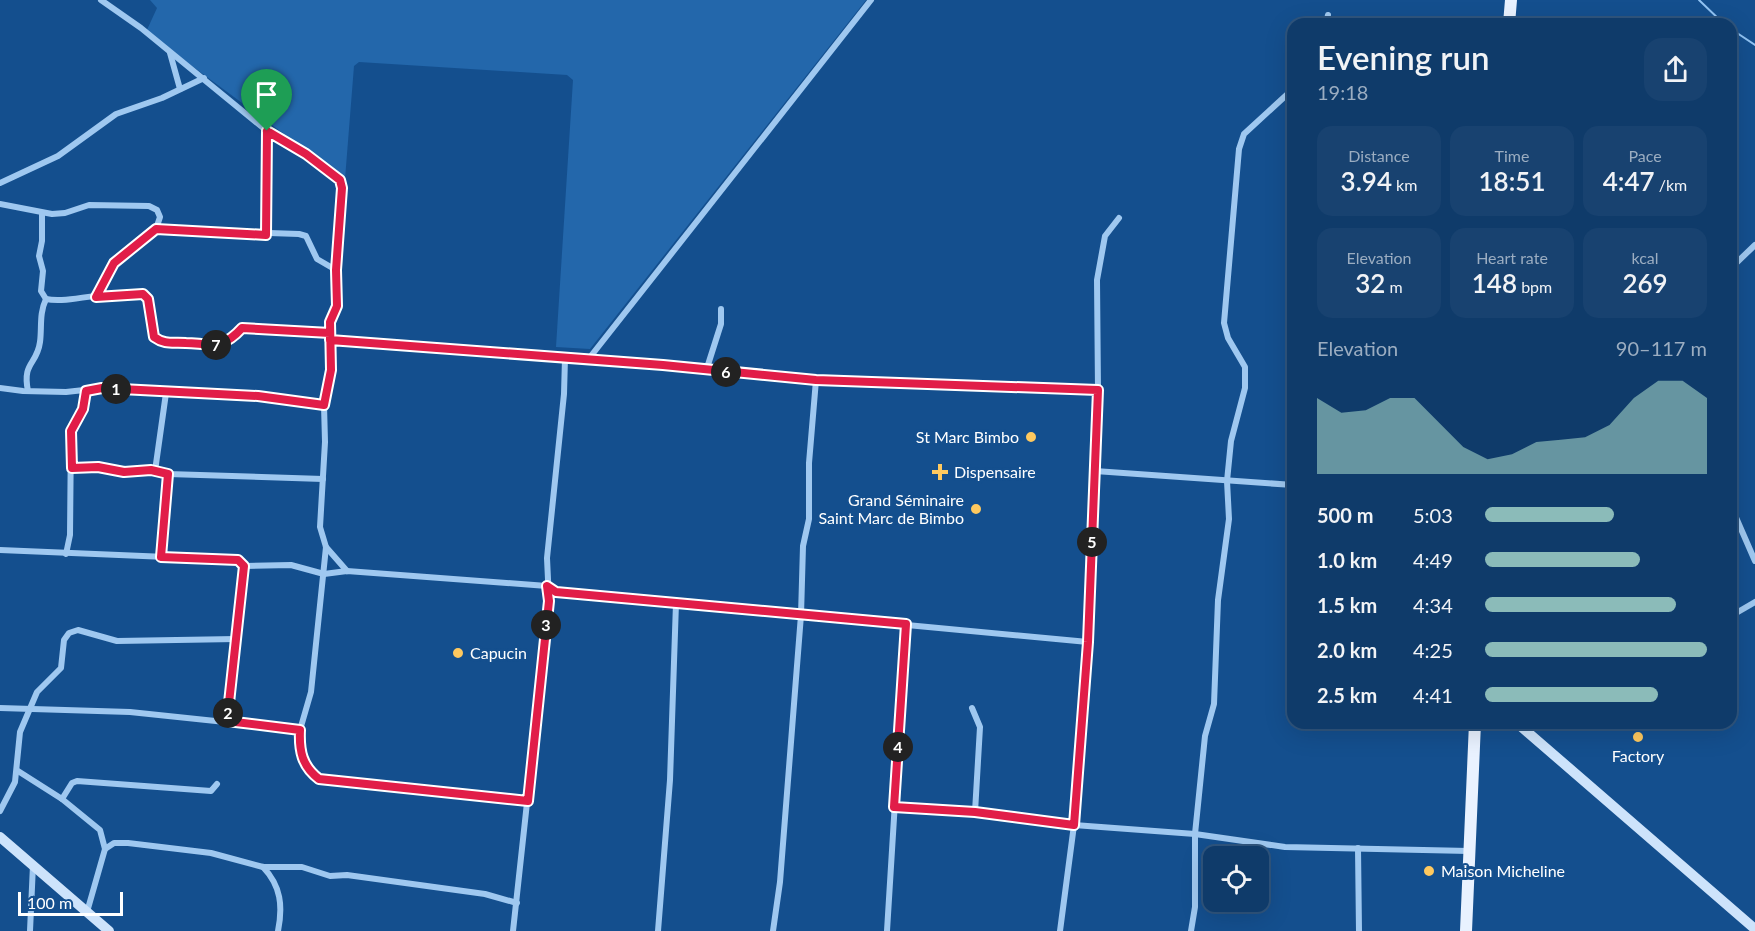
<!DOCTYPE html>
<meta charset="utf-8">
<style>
:root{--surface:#0f3b6a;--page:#184270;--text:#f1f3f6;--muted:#9badc1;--line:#2f557e;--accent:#8bbbb9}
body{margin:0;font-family:Lato,sans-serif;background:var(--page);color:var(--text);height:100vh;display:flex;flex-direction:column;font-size:22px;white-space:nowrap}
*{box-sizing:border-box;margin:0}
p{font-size:20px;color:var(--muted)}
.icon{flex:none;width:33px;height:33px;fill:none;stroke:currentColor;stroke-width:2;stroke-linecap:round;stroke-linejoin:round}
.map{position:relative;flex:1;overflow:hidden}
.panel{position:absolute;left:1287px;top:18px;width:450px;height:711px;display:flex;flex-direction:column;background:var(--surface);border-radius:18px;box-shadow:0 6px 24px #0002,0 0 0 2px var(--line)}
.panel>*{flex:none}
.buttons{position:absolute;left:1203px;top:846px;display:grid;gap:12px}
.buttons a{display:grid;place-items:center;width:66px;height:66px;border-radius:12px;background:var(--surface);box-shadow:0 6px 24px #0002,0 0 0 2px var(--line);font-size:30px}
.scale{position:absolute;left:18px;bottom:15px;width:105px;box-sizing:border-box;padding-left:6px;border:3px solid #fff;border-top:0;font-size:16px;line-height:21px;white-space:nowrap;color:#fff;-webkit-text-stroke:4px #144f8e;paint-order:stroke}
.pin{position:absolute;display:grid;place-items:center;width:51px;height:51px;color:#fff;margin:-62px -26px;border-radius:50% 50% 50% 0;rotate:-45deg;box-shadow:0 0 6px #0007}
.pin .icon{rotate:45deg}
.km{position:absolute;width:30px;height:30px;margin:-15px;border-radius:50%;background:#222;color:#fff;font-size:16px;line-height:30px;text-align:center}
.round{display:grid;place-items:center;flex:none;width:63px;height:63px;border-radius:18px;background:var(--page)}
.overview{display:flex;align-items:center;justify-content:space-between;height:102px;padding:0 30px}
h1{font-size:33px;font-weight:600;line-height:45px}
.stats{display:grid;grid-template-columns:repeat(3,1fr);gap:9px;height:102px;padding:6px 30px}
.stats div{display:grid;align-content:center;border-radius:15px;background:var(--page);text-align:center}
.stats b{font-size:26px;font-weight:600}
.stats small{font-size:16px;font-weight:400}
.stats p{font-size:16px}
.chart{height:168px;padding:12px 30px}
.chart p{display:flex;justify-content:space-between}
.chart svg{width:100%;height:108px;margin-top:6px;fill:var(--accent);opacity:.7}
ul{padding:0 30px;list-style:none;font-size:20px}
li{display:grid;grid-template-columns:96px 72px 1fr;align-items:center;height:45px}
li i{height:15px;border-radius:8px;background:var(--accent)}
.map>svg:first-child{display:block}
</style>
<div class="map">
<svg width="1755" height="931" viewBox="0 0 1755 931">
<rect width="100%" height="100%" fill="#144f8e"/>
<!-- green -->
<path fill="#2367ab" d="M150,0H866L590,349L556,347L573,80L567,75L359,62L354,66L345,179L146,32L157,8Z"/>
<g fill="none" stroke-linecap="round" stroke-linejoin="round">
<!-- stream -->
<g stroke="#91c3f3" stroke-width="2">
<path d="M1699,0L1724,24"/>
<path d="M1731,29L1755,45"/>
</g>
<!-- street -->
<g stroke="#9fc8f0" stroke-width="6">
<path d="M101,0L141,28L267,131L306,154L340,180L342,188L336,270L337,306L330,322V340L663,365L816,380L1098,390"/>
<path d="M1326,24L1328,15"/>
<path d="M170,53L180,89"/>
<path d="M0,183L58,156L116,114L162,98L204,78"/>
<path d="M0,204L52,214L65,213L89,205L149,206L157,210L160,217L156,229L299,234L306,236L317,259L336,270"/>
<path d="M42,213V241L39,256L43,271L41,291L46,299C73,305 128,283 149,299L154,337C165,345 173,342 186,343C212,344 222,350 242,328L330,333"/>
<path d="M265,235L267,131"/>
<path d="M1731,268L1755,245"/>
<path d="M96,297L114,263L156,229"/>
<path d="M587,361L871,0"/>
<path d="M706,371L721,324V309"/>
<path d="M0,388L23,391L66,392L102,388L258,396L324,405L325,442L320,527L326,547L311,692L300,730L299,747L308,771L319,779L528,801"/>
<path d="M28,391C22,362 37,365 40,342C42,327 39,314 46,299"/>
<path d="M324,405L331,370L330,340"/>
<path d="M72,468L98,467L124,472L151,470L168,474L323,479"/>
<path d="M155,471L166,393"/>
<path d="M1095,471L1293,485"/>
<path d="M1731,506L1755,561"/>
<path d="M326,547L347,571"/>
<path d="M0,550L238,560L244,566L291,565L324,574L347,571L547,586L556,592L741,607L801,615L1088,642"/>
<path d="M66,554L70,535L71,431L83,409L86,391"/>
<path d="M161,557L168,474"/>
<path d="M1731,616L1755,602"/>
<path d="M0,708L130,712L300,730"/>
<path d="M972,708L980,727L975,812"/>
<path d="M227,721L244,566"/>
<path d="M18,771L62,799L100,830L105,849"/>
<path d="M62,799L72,783L77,781L211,791L217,784"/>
<path d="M894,807L975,812L1074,825L1195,834L1285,847L1469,851"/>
<path d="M0,811L15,782L20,732L37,692L61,668L64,640L69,633L78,630L117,641L236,639"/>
<path d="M1358,848L1359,931"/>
<path d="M263,867C281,886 283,906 278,931"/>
<path d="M87,912L105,849L114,843H128L211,853L263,867H302L330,876L347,875L485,894L517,903"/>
<path d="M30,931L33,865"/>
<path d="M513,931L549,601L547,558L564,394L565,358"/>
<path d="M658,931L670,780L676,603"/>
<path d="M773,931L780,882L801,615L803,546L809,519V463L816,380"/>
<path d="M887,931L906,624"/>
<path d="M1060,931L1074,825L1088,642L1098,390L1097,280L1105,236L1119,218"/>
<path d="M1191,931L1195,907V834L1205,736L1214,704L1218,600L1229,519L1227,481L1231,441L1245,388V367L1228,338L1224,323L1239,149L1244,134L1293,89"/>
</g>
<!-- secondary -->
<g stroke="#cde3fb" stroke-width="10">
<path d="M1517,723L1755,929"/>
<path d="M0,837L109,931"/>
</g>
<!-- primary -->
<g stroke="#e9f2ff" stroke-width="12">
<path d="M1509,24L1511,0"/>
<path d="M1466,931L1475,723"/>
</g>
</g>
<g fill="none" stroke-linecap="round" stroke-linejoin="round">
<defs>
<path id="route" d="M267,131L306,154L340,180L342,188L336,270L337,306L330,322L331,370L324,405L258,396L102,388L86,391L83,409L71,431L72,468L98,467L124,472L151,470L168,474L161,557L238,560L244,566L227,721L300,730C299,751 302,766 319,779L528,801L549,601L547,586L556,592L906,624L894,807L975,812L1074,825L1088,642L1098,390L816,380L663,365L330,340V333L242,328C222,350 212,344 186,343C173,342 165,345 154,337L148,299L143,294L96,297L114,263L156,229L266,235L267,131"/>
</defs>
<!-- route casing -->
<use href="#route" stroke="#fff" stroke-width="12"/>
<!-- route -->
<use href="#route" stroke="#e11d48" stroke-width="8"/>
</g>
<!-- markers -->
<g fill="#ffc95f" stroke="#144f8e" stroke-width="2">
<circle cx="1031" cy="437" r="6"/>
<path d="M937 463h6v6h6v6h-6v6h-6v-6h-6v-6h6z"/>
<circle cx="976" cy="509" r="6"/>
<circle cx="458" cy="653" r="6"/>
<circle cx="1638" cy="737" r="6"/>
<circle cx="1429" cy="871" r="6"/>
</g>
<g text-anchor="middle" stroke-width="6" stroke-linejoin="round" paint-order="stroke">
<!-- poi labels -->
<g font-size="16" fill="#fff" stroke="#144f8e" text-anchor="start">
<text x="1019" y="443" text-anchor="end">St Marc Bimbo</text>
<text x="954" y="478">Dispensaire</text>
<text x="964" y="506" text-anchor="end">Grand Séminaire<tspan x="964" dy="18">Saint Marc de Bimbo</tspan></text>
<text x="470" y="659">Capucin</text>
<text x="1638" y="762" text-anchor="middle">Factory</text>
<text x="1441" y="877">Maison Micheline</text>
</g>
</g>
</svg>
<div class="buttons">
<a><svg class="icon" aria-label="locate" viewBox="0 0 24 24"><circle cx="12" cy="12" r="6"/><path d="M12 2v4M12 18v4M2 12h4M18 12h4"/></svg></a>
</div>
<div class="scale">100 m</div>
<div class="pin" style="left:267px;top:131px;background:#1e9e55"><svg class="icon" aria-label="arrive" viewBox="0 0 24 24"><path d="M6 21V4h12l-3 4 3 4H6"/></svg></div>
<b class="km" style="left:116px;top:389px">1</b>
<b class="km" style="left:228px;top:713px">2</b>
<b class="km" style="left:546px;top:625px">3</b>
<b class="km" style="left:898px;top:747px">4</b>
<b class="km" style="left:1092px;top:542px">5</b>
<b class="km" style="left:726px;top:372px">6</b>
<b class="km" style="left:216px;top:345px">7</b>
<section class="panel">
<div class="overview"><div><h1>Evening run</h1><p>19:18</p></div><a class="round"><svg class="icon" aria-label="share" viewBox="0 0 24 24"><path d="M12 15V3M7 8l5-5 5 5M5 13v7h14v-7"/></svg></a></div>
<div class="stats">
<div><p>Distance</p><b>3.94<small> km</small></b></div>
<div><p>Time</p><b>18:51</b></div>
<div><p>Pace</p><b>4:47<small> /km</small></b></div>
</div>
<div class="stats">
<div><p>Elevation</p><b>32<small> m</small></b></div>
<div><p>Heart rate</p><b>148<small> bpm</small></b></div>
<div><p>kcal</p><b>269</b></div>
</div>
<div class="chart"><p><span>Elevation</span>90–117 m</p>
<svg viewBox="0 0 160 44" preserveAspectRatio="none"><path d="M0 44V13L10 19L20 18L30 13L40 13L50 23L60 33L70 38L80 36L90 31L100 30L110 29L120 24L130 13L140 6L150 6L160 13V44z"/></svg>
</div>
<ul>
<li><b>500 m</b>5:03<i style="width:58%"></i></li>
<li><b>1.0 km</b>4:49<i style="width:70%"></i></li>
<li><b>1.5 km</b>4:34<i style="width:86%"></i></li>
<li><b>2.0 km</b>4:25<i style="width:100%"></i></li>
<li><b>2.5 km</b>4:41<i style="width:78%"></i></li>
</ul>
</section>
</div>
